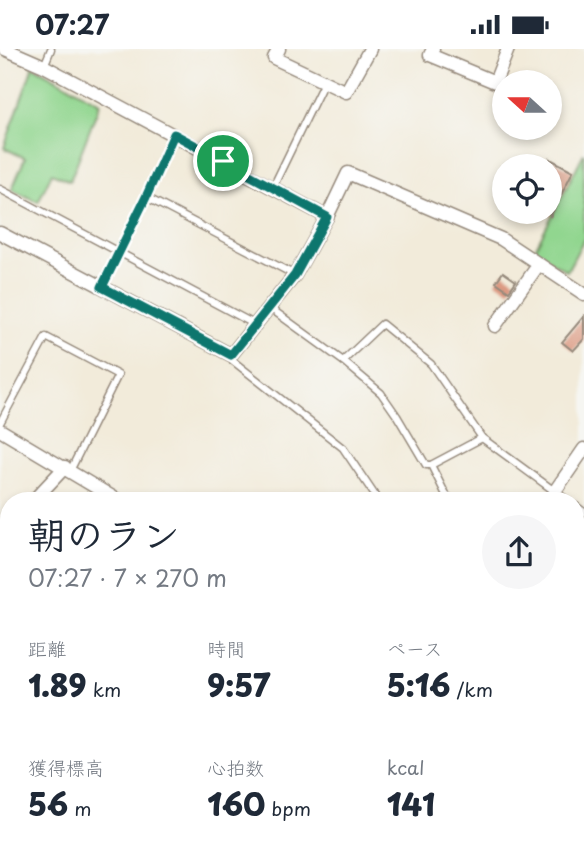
<!DOCTYPE html>
<html lang="ja">
<meta charset="utf-8">
<style>
:root{--surface:#fff;--page:#f6f6f7;--text:#1f2937;--muted:#747a83}
body{margin:0;font-family:"Playpen Sans","Klee One",sans-serif;background:var(--page);color:var(--text);height:100vh;display:flex;flex-direction:column;font-size:26px;white-space:nowrap}
*{box-sizing:border-box;margin:0}
p{font-size:23px;color:var(--muted)}
.icon{flex:none;width:38px;height:38px;fill:none;stroke:currentColor;stroke-width:2;stroke-linecap:round;stroke-linejoin:round}
.map{position:relative;flex:1;overflow:hidden}
.side{position:absolute;left:0px;top:443px;width:584px;height:373px;display:flex;flex-direction:column;background:var(--surface);border-radius:28px 28px 0 0;box-shadow:0 4px 10px #0003}
.side>*{flex:none}
.needle{width:46px;rotate:291deg}
.fabs{position:absolute;left:492px;top:21px;display:grid;gap:14px}
.fabs a{display:grid;place-items:center;width:70px;height:70px;border-radius:50%;background:var(--surface);box-shadow:0 4px 10px #0003;font-size:35px}
.pin{position:absolute;display:grid;place-items:center;width:60px;height:60px;color:#fff;margin:-30px;border:4px solid #fff;border-radius:50%;box-shadow:0 2px 7px #0007}
.round{display:grid;place-items:center;flex:none;width:74px;height:74px;border-radius:37px;background:var(--page)}
.head{display:flex;align-items:center;justify-content:space-between;height:119px;padding:0 28px}
h1{font-size:38px;font-weight:800;line-height:52px}
.figures{display:grid;grid-template-columns:repeat(3,1fr);gap:10px;height:119px;padding:7px 28px}
.figures div{display:grid;align-content:center}
.figures b{font-size:30px;font-weight:800}
.figures small{font-size:19px;font-weight:400}
.figures p{font-size:19px}
.status{display:flex;justify-content:space-between;align-items:center;height:49px;padding:0 35px;background:var(--surface);direction:ltr}
.status svg{height:19px;fill:currentColor}
.map>svg:first-child{display:block}
</style>
<div class="status"><b>07:27</b><svg viewBox="0 0 49 12"><path d="M0 12V9h3v3zM5 12V6h3v6zM10 12V3h3v9zM15 12V0h3v12zM26 1h20v11H26zM47 4h2v5h-2z"/></svg></div>
<div class="map">
<svg width="584" height="814" viewBox="0 0 584 814">
<rect width="100%" height="100%" fill="#f6f6f2"/>
<filter id="ink" filterUnits="userSpaceOnUse"><feTurbulence type="fractalNoise" baseFrequency=".0143" numOctaves="2"/><feDisplacementMap in="SourceGraphic" scale="14" xChannelSelector="R" yChannelSelector="G"/><feConvolveMatrix kernelMatrix="1 2 1 2 8 2 1 2 1" color-interpolation-filters="sRGB"/></filter>
<filter id="wash" filterUnits="userSpaceOnUse"><feTurbulence type="fractalNoise" baseFrequency=".00686" numOctaves="4" result="noise"/><feDisplacementMap in="SourceGraphic" scale="28" xChannelSelector="R" yChannelSelector="G"/><feGaussianBlur stdDeviation="1.57" result="paint"/><feColorMatrix in="noise" values="0 0 0 0 0 0 0 0 0 0 0 0 0 0 0 0 0 1.4 0 .05"/><feComposite in="paint" operator="in"/></filter>
<g filter="url(#wash)">
<rect width="100%" height="100%" fill="#f2ebda"/>
<!-- green -->
<g fill="#91d68f" stroke="#668056" stroke-width="2">
<path d="M33,17L100,54L70,132L52,124L38,153L12,140L25,109L4,99Z"/>
<path d="M584,104V190L567,222L534,202Z"/>
</g>
<g id="blocks">
<!-- building -->
<g fill="#dc9a82">
<path d="M550,110L573,122L550,168Z"/>
<path d="M503,223L516,232L509,242L496,233Z"/>
<path d="M584,267V290L573,302L562,293Z"/>
</g>
</g>
</g>
<g filter="url(#ink)">
<use href="#blocks" fill-opacity="0" stroke="#968a7c" stroke-width="2"/>
<g fill="none" stroke-linecap="round" stroke-linejoin="round">
<defs>
<g id="service">
<path d="M44,17L51,0"/>
<path d="M273,138L324,33"/>
<path d="M0,140L254,275"/>
<path d="M146,148L295,226"/>
<path d="M102,238L146,148L174,85"/>
<path d="M270,259L343,312L381,344L397,367L426,416H431L446,446L454,452"/>
<path d="M231,306L233,312L343,399L376,448L372,452"/>
<path d="M343,312L382,275L431,315L482,389L568,452"/>
<path d="M0,374L46,288L118,326L70,422"/>
<path d="M431,416L482,389"/>
<path d="M576,457L584,463"/>
<path d="M576,568L580,564"/>
<path d="M576,619L584,612"/>
</g>
<g id="minor">
<path d="M5,0L44,17L327,168"/>
<path d="M279,0L274,9L346,43L370,0"/>
<path d="M433,0L430,6L495,33L508,0"/>
<path d="M0,184L231,306L295,226L327,168L348,124L501,190L584,245"/>
<path d="M495,277L539,215"/>
<path d="M0,381L119,452"/>
<path d="M555,442L584,400"/>
<path d="M33,452L65,418"/>
<path d="M0,485L9,476"/>
<path d="M0,614L9,623"/>
<path d="M576,704L584,709"/>
<path d="M576,780L584,778"/>
<path d="M0,781L9,789"/>
<path d="M28,807L36,814"/>
<path d="M398,807V814"/>
<path d="M506,807L508,814"/>
<path d="M62,814L72,807"/>
</g>
</defs>
<!-- service casing -->
<use href="#service" stroke="#968a7c" stroke-width="9"/>
<!-- minor casing -->
<use href="#minor" stroke="#968a7c" stroke-width="15"/>
<!-- service -->
<use href="#service" stroke="#fff" stroke-width="6"/>
<!-- minor -->
<use href="#minor" stroke="#fff" stroke-width="12"/>
</g>
</g>
<g fill="none" stroke-linecap="round" stroke-linejoin="round" filter="url(#ink)">
<defs>
<path id="route" d="M174,85L327,168L295,226L231,306L102,238L146,148Z"/>
</defs>
<!-- route casing -->
<use href="#route" stroke="#fff" stroke-width="14"/>
<!-- route -->
<use href="#route" stroke="#0f766e" stroke-width="9"/>
</g>
</svg>
<div class="fabs">
<a><svg class="needle" viewBox="-14 -14 28 28"><path d="M0-13l5 13h-10z" fill="#e53935"/><path d="M0 13l5-13h-10z" fill="#747a83"/></svg></a>
<a><svg class="icon" aria-label="locate" viewBox="0 0 24 24"><circle cx="12" cy="12" r="6"/><path d="M12 2v4M12 18v4M2 12h4M18 12h4"/></svg></a>
</div>
<div class="pin" style="left:223px;top:112px;background:#1e9e55"><svg class="icon" aria-label="arrive" viewBox="0 0 24 24"><path d="M6 21V4h12l-3 4 3 4H6"/></svg></div>
<section class="side">
<div class="head"><div><h1>朝のラン</h1><p>07:27 · 7 × 270 m</p></div><a class="round"><svg class="icon" aria-label="share" viewBox="0 0 24 24"><path d="M12 15V3M7 8l5-5 5 5M5 13v7h14v-7"/></svg></a></div>
<div class="figures">
<div><p>距離</p><b>1.89<small> km</small></b></div>
<div><p>時間</p><b>9:57</b></div>
<div><p>ペース</p><b>5:16<small> /km</small></b></div>
</div>
<div class="figures">
<div><p>獲得標高</p><b>56<small> m</small></b></div>
<div><p>心拍数</p><b>160<small> bpm</small></b></div>
<div><p>kcal</p><b>141</b></div>
</div>
</section>
</div>
